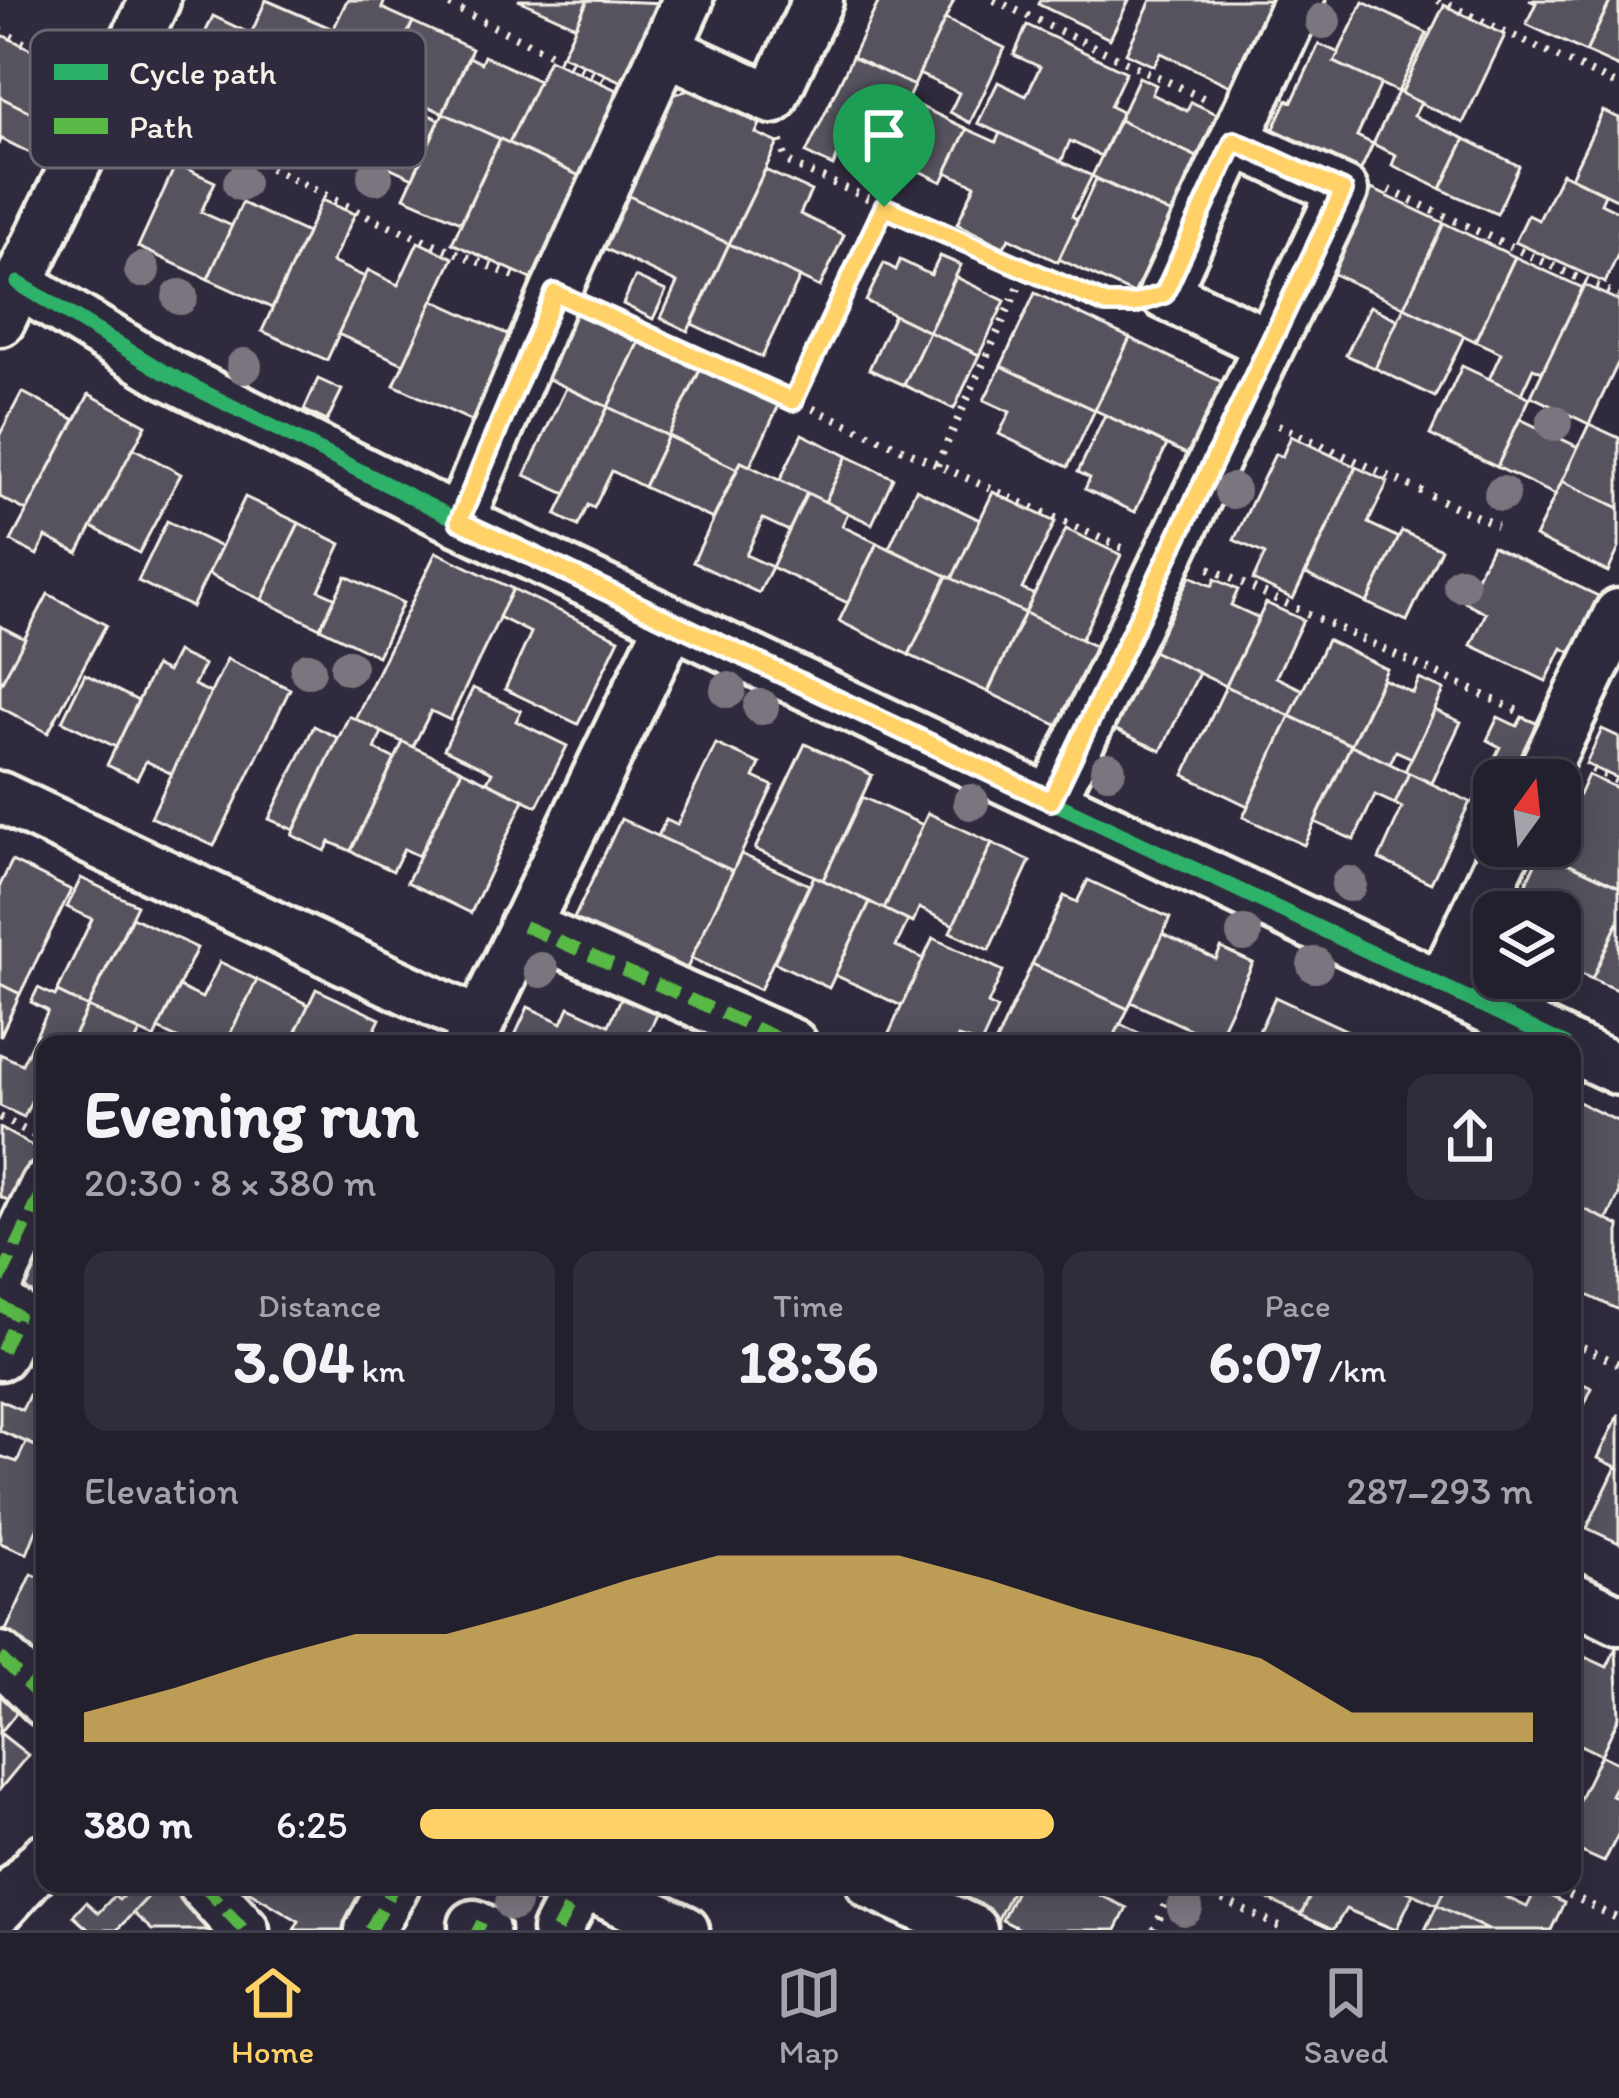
<!DOCTYPE html>
<meta charset="utf-8">
<style>
:root{--surface:#23202e;--page:#2f2d3a;--text:#f1f3f6;--muted:#a3a3aa;--line:#403e4a;--accent:#ffd166}
body{margin:0;font-family:Itim,sans-serif;background:var(--page);color:var(--text);height:100vh;display:flex;flex-direction:column;font-size:45px;white-space:nowrap}
*{box-sizing:border-box;margin:0}
p{font-size:39px;color:var(--muted)}
.icon{flex:none;width:66px;height:66px;fill:none;stroke:currentColor;stroke-width:2;stroke-linecap:round;stroke-linejoin:round}
.map{position:relative;flex:1;overflow:hidden}
.panel{position:absolute;left:36px;top:1035px;width:1545px;height:858px;display:flex;flex-direction:column;background:var(--surface);border-radius:24px;box-shadow:0 6px 30px #0003,0 0 0 3px var(--line)}
.panel>*{flex:none}
.needle{width:78px;rotate:15deg}
.buttons{position:absolute;left:1473px;top:759px;display:grid;gap:24px}
.buttons a{display:grid;place-items:center;width:108px;height:108px;border-radius:24px;background:var(--surface);box-shadow:0 6px 30px #0003,0 0 0 3px var(--line);font-size:60px}
.pin{position:absolute;display:grid;place-items:center;width:102px;height:102px;color:#fff;margin:-123px -51px;border-radius:50% 50% 50% 0;rotate:-45deg;box-shadow:0 0 12px #0007}
.pin .icon{rotate:45deg}
.round{display:grid;place-items:center;flex:none;width:126px;height:126px;border-radius:24px;background:var(--page)}
.head{display:flex;align-items:center;justify-content:space-between;height:204px;padding:0 48px}
h1{font-size:66px;font-weight:700;line-height:90px}
.figures{display:grid;grid-template-columns:repeat(3,1fr);gap:18px;height:204px;padding:12px 48px}
.figures div{display:grid;align-content:center;border-radius:24px;background:var(--page);text-align:center}
.figures b{font-size:60px;font-weight:700}
.figures small{font-size:33px;font-weight:400}
.figures p{font-size:33px}
.chart{height:336px;padding:24px 48px}
.chart p{display:flex;justify-content:space-between}
.chart svg{width:100%;height:216px;margin-top:12px;fill:var(--accent);opacity:.7}
ul{padding:0 48px;list-style:none;font-size:39px}
li{display:grid;grid-template-columns:192px 144px 1fr;align-items:center;height:90px}
li i{height:30px;border-radius:15px;background:var(--accent)}
.menu{display:flex;justify-content:space-around;align-items:center;height:168px;border-top:3px solid var(--line);background:var(--surface);font-size:33px;color:var(--muted)}
.menu a{display:grid;justify-items:center;gap:6px}
.menu .selected{color:var(--accent)}
.map>svg:first-child{display:block}
</style>
<div class="map">
<svg width="1619" height="1930" viewBox="0 0 1619 1930">
<rect width="100%" height="100%" fill="#2f2a3d"/>
<filter id="ink" filterUnits="userSpaceOnUse"><feTurbulence type="fractalNoise" baseFrequency=".00833" numOctaves="2"/><feDisplacementMap in="SourceGraphic" scale="24" xChannelSelector="R" yChannelSelector="G"/><feConvolveMatrix kernelMatrix="1 2 1 2 8 2 1 2 1" color-interpolation-filters="sRGB"/></filter>
<g filter="url(#ink)">
<!-- building -->
<g fill="#56525f" stroke="#f4f1e8" stroke-width="3">
<path d="M266,0L333,29L299,104L194,57L213,16L251,34Z"/>
<path d="M347,0H385L382,8L413,22L380,93L341,75L350,56L326,45Z"/>
<path d="M518,0H588L576,26Z"/>
<path d="M588,0L665,3L627,84L562,55Z"/>
<path d="M876,0H954L914,86L852,57L879,1Z"/>
<path d="M1040,0H1129L1110,39L1038,4Z"/>
<path d="M1151,0H1270L1230,86L1161,53L1154,66L1126,53Z"/>
<path d="M1529,0H1611L1586,52L1526,24L1536,3Z"/>
<path d="M1611,0H1619V67L1586,52Z"/>
<path d="M1363,2L1427,33L1398,92L1334,62Z"/>
<path d="M1444,5L1505,35L1463,123L1401,94Z"/>
<path d="M945,19L1005,48L970,123L950,112L959,93L919,74Z"/>
<path d="M413,22L472,49L443,113L384,86Z"/>
<path d="M1027,25L1126,72L1110,106L1122,112L1101,156L1070,141L1061,162L978,123L998,82L1026,96L1040,67L1014,55Z"/>
<path d="M0,34L53,60L48,69L71,80L50,122L0,97Z"/>
<path d="M1319,44L1339,53L1334,62L1381,84L1357,136L1373,144L1359,174L1272,133L1287,100L1292,102Z"/>
<path d="M484,56L539,81L509,143L443,113L469,57L481,63Z"/>
<path d="M852,57L914,86L884,147L850,130L833,166L806,153Z"/>
<path d="M549,59L623,93L584,178L509,143Z"/>
<path d="M318,64L440,120L413,178L291,122Z"/>
<path d="M1139,77L1156,85L1152,94L1187,111L1191,102L1219,115L1199,158L1119,120Z"/>
<path d="M689,90L760,124L756,133L778,143L729,244L622,193L669,96Z"/>
<path d="M1398,92L1421,103L1414,116L1465,139L1441,189L1392,165L1396,155L1373,144Z"/>
<path d="M0,97L50,122L34,155L2,139L0,142Z"/>
<path d="M907,100L967,129L942,182L882,153Z"/>
<path d="M1603,111L1619,118V200L1571,177Z"/>
<path d="M443,113L500,139L461,222L404,197Z"/>
<path d="M1119,120L1199,158L1172,214L1092,176Z"/>
<path d="M967,129L996,142L1000,133L1092,176L1072,216L1078,220L1058,262L1009,238L1004,247L957,224L975,185L946,172Z"/>
<path d="M500,139L584,178L536,281L452,243Z"/>
<path d="M1465,139L1519,166L1497,214L1441,189Z"/>
<path d="M176,164L215,182L201,212L232,226L208,279L138,247Z"/>
<path d="M765,170L811,191L800,214L844,235L820,287L729,244Z"/>
<path d="M1562,173L1605,194L1601,203L1619,212V252L1605,283L1515,242L1528,215L1539,220Z"/>
<path d="M1096,179L1172,214L1134,294L1059,259Z"/>
<path d="M1372,189L1444,223L1404,307L1332,273Z"/>
<path d="M627,195L729,244L688,331L661,318L677,283L602,247Z"/>
<path d="M322,200L355,214L332,262L365,277L327,360L262,331Z"/>
<path d="M242,203L307,233L272,308L208,279Z"/>
<path d="M1444,223L1515,257L1475,341L1404,307Z"/>
<path d="M418,242L453,258L404,364L338,334L368,270L398,285Z"/>
<path d="M729,244L800,277L762,357L692,324Z"/>
<path d="M940,256L961,265L929,332L866,301L884,263L896,270L900,260L931,275Z"/>
<path d="M1515,257L1583,288L1542,372L1533,368L1521,394L1489,379L1501,353L1475,341Z"/>
<path d="M635,277L666,291L653,319L623,304Z"/>
<path d="M956,277L1005,301L979,355L929,332Z"/>
<path d="M1584,285L1619,301V361L1589,424L1531,396Z"/>
<path d="M1035,293L1130,338L1095,410L1001,366Z"/>
<path d="M433,300L511,336L472,421L394,385Z"/>
<path d="M576,306L641,337L608,407L542,376Z"/>
<path d="M1370,306L1398,320L1375,368L1346,355Z"/>
<path d="M1404,307L1464,336L1435,397L1375,368Z"/>
<path d="M894,315L929,332L904,385L869,369Z"/>
<path d="M929,332L979,355L954,409L904,385Z"/>
<path d="M641,337L702,366L668,436L608,407Z"/>
<path d="M1130,338L1226,384L1191,456L1095,410Z"/>
<path d="M702,366L780,403L750,466L741,462L737,469L668,436Z"/>
<path d="M1001,366L1095,410L1068,467L999,434L1010,412L984,400Z"/>
<path d="M1462,366L1530,398L1497,467L1430,435Z"/>
<path d="M318,379L342,390L327,421L304,410Z"/>
<path d="M566,388L608,407L566,494L525,475Z"/>
<path d="M22,392L75,420L27,511L0,497V434Z"/>
<path d="M89,394L146,425L78,553L46,537L37,555L11,541Z"/>
<path d="M608,407L668,436L644,487L612,471L594,508L588,505L578,526L556,515Z"/>
<path d="M1105,415L1167,445L1135,512L1085,489L1090,478L1078,472Z"/>
<path d="M1520,419L1578,447L1556,495L1497,467Z"/>
<path d="M1589,424L1619,438V508L1562,481Z"/>
<path d="M802,434L847,456L825,502L780,480Z"/>
<path d="M668,436L737,469L713,519L644,487Z"/>
<path d="M1291,436L1356,467L1293,599L1253,580L1265,554L1234,540L1275,454L1282,457Z"/>
<path d="M133,448L181,474L139,553L92,527Z"/>
<path d="M847,456L893,478L872,524L825,502Z"/>
<path d="M741,462L807,493L789,531L763,519L746,555L772,567L759,593L693,562Z"/>
<path d="M1356,467L1388,482L1368,523L1399,538L1367,603L1306,574Z"/>
<path d="M1562,481L1619,508V548L1608,572L1535,537Z"/>
<path d="M916,489L980,520L952,579L889,548Z"/>
<path d="M993,492L1055,522L1022,589L1035,595L1025,613L952,579Z"/>
<path d="M807,493L848,513L842,526L877,543L848,603L772,567Z"/>
<path d="M245,497L299,523L262,600L208,574Z"/>
<path d="M167,521L221,547L192,607L138,581Z"/>
<path d="M299,523L341,544L319,590L336,598L320,628L262,600Z"/>
<path d="M1066,529L1121,555L1081,640L1025,613Z"/>
<path d="M1402,531L1441,549L1407,621L1367,603Z"/>
<path d="M877,543L947,576L909,655L839,621Z"/>
<path d="M1492,546L1611,602L1584,659L1562,648L1546,681L1471,645L1486,613L1465,602Z"/>
<path d="M436,552L513,589L450,720L431,711L413,747L355,719Z"/>
<path d="M346,576L403,603L378,656L320,628Z"/>
<path d="M947,576L1025,613L988,692L909,655Z"/>
<path d="M1190,576L1212,586L1215,579L1238,590L1231,605L1259,618L1226,686L1148,649L1160,622L1166,625Z"/>
<path d="M513,589L619,639L578,724L505,689L531,633L499,617Z"/>
<path d="M48,594L106,625L48,733L0,707V685Z"/>
<path d="M1266,603L1303,620L1276,677L1303,690L1290,716L1226,686Z"/>
<path d="M1025,613L1101,649L1063,728L988,692Z"/>
<path d="M0,626L25,639L0,685Z"/>
<path d="M1327,640L1387,669L1351,745L1290,716Z"/>
<path d="M1148,649L1199,673L1161,751L1110,727Z"/>
<path d="M177,652L204,665L194,685L211,693L172,774L146,761L137,779L107,765L155,666L167,672Z"/>
<path d="M227,659L290,689L214,846L151,817Z"/>
<path d="M85,674L138,701L116,747L62,721Z"/>
<path d="M1383,679L1413,693L1419,679L1444,690L1412,758L1396,751L1390,764L1351,745Z"/>
<path d="M1226,686L1290,716L1248,806L1184,775Z"/>
<path d="M473,688L521,711L516,721L567,746L537,806L487,782L492,772L444,749Z"/>
<path d="M1435,710L1461,722L1432,783L1405,771Z"/>
<path d="M349,716L382,732L375,749L395,759L351,851L330,842L325,851L292,835Z"/>
<path d="M1290,716L1351,745L1304,845L1243,817Z"/>
<path d="M1498,717L1517,726L1522,717L1541,725L1514,780H1494V813L1473,803L1500,747L1487,740Z"/>
<path d="M314,726L338,738L294,830L269,819Z"/>
<path d="M1602,729L1619,737V779L1586,764Z"/>
<path d="M403,742L462,770L419,856L404,849L393,871L351,851Z"/>
<path d="M716,744L760,764L754,777L773,786L733,871L658,836L666,820L677,825Z"/>
<path d="M805,744L872,775L823,880L755,849Z"/>
<path d="M1351,745L1409,773L1395,804L1375,795L1354,840L1315,822Z"/>
<path d="M462,770L524,800L471,913L407,882Z"/>
<path d="M1409,773L1470,802L1431,883L1379,859L1402,808L1395,804Z"/>
<path d="M1588,775L1619,789V887L1532,846H1560V786L1579,795Z"/>
<path d="M862,797L923,825L884,909L823,880Z"/>
<path d="M928,813L992,843L954,925L919,908L913,923L884,909Z"/>
<path d="M621,819L733,871L682,979L570,927Z"/>
<path d="M992,843L1030,861L989,950L950,932Z"/>
<path d="M1541,851L1619,887V920L1592,979L1560,964V912H1498L1502,904L1514,909Z"/>
<path d="M741,854L809,885L760,990L691,958Z"/>
<path d="M12,861L71,890L20,994L0,984V885Z"/>
<path d="M814,876L870,902L829,988L774,962Z"/>
<path d="M81,878L137,905L88,1007L57,992L92,919L67,907Z"/>
<path d="M1088,880L1170,918L1128,1009L1032,964L1064,896L1077,902Z"/>
<path d="M870,902L908,921L896,946L924,959L902,1006L835,975Z"/>
<path d="M132,917L197,948L154,1038L88,1007Z"/>
<path d="M1619,920V991L1592,979Z"/>
<path d="M1163,934L1216,959L1221,948L1253,963L1216,1041L1131,1002Z"/>
<path d="M933,938L1003,971L988,1004L997,1009L981,1044L958,1037L955,1044L885,1042Z"/>
<path d="M220,962L257,980L225,1044H190L158,1029L179,987L202,998Z"/>
<path d="M1032,964L1128,1009L1111,1044H995Z"/>
<path d="M257,980L309,1005L290,1044H225Z"/>
<path d="M0,984L20,994L0,1037Z"/>
<path d="M627,985L663,1002L643,1044H511L528,1007L562,1023L569,1007L609,1025Z"/>
<path d="M38,988L55,996L57,992L88,1007L70,1044H45V1095L42,1101L33,1097L24,1117L0,1106V1054L22,1064L48,1011L31,1002Z"/>
<path d="M316,989L380,1019L368,1044H290Z"/>
<path d="M1275,997L1350,1032L1344,1044H1253Z"/>
<path d="M88,1007L140,1032L134,1044H70Z"/>
<path d="M1120,1024L1162,1044H1111Z"/>
<path d="M1572,1099L1619,1122V1195L1607,1220L1572,1204Z"/>
<path d="M0,1128L45,1153L18,1206L0,1196Z"/>
<path d="M1582,1208L1619,1226V1310L1572,1288V1228Z"/>
<path d="M45,1233V1306L16,1292Z"/>
<path d="M1572,1379L1592,1388L1572,1431Z"/>
<path d="M29,1395L45,1402V1450L0,1431V1400L22,1410Z"/>
<path d="M1619,1414V1468L1598,1458Z"/>
<path d="M26,1442L45,1450V1508L27,1554L0,1543V1456L17,1462Z"/>
<path d="M1616,1467L1619,1468V1543L1587,1528Z"/>
<path d="M32,1574L45,1580V1671L0,1643Z"/>
<path d="M1616,1648L1619,1717L1601,1755L1572,1741V1674L1581,1655L1607,1667Z"/>
<path d="M0,1680L26,1701L0,1733Z"/>
<path d="M0,1733L28,1755L0,1789Z"/>
<path d="M1601,1755L1619,1764V1780L1611,1795L1619,1799V1833L1604,1862L1573,1848L1580,1833L1572,1829V1814Z"/>
<path d="M135,1884H160L117,1930H89L73,1916L86,1902L98,1913L114,1896L119,1900Z"/>
<path d="M160,1884H177L223,1927L220,1930H152L133,1913Z"/>
<path d="M246,1884L283,1885L386,1884L354,1930H294L299,1921L243,1888Z"/>
<path d="M501,1884H554L543,1905Z"/>
<path d="M925,1884H1015L998,1919Z"/>
<path d="M1019,1884H1076L1127,1908L1116,1930H1022L1002,1920Z"/>
<path d="M1256,1884H1316L1301,1915L1253,1892Z"/>
<path d="M1316,1884H1392L1413,1894L1396,1930L1346,1909L1333,1930L1301,1915Z"/>
<path d="M1392,1884H1447L1437,1905Z"/>
<path d="M1447,1884H1479L1527,1907L1536,1889L1564,1903L1551,1930H1488L1437,1905Z"/>
<path d="M1437,1905L1488,1930H1425Z"/>
</g>
<g fill="none" stroke-linecap="round" stroke-linejoin="round">
<defs>
<g id="minor">
<path d="M666,50L772,99L818,0"/>
<path d="M18,283L164,372L459,521L1564,1044"/>
<path d="M0,321L155,0"/>
<path d="M1269,344L1164,294L1299,0"/>
<path d="M459,521L555,293L688,0"/>
<path d="M1539,780L1619,614"/>
<path d="M0,797L479,1023"/>
<path d="M1051,801L1343,191L1235,141"/>
<path d="M524,926L792,1044"/>
<path d="M1442,986L1508,846"/>
<path d="M469,1044L671,622"/>
<path d="M1572,1048L1619,1070"/>
<path d="M0,1280L45,1186"/>
<path d="M0,1305L18,1316L0,1355"/>
<path d="M1572,1597L1619,1620"/>
<path d="M0,1657L45,1702"/>
<path d="M202,1884L244,1930"/>
<path d="M585,1884L684,1930"/>
<path d="M872,1884L972,1930"/>
<path d="M0,1908L45,1858"/>
<path d="M474,1925L484,1930"/>
<path d="M370,1930L395,1884"/>
<path d="M557,1930L581,1884"/>
</g>
</defs>
<!-- minor casing -->
<use href="#minor" stroke="#f4f1e8" stroke-width="57"/>
<!-- path -->
<g stroke="#f4f1e8" stroke-width="8" stroke-dasharray="3 9" stroke-linecap="butt">
<path d="M439,0L605,80"/>
<path d="M994,0L1205,99"/>
<path d="M1438,0L1619,86"/>
<path d="M0,31L75,69"/>
<path d="M152,109L377,221L514,276"/>
<path d="M780,141L786,160L793,165L1106,304L1122,306"/>
<path d="M1389,190L1619,297"/>
<path d="M594,310L1122,548"/>
<path d="M793,401L884,207"/>
<path d="M1278,425L1497,526"/>
<path d="M937,465L1027,268"/>
<path d="M1209,568L1522,713"/>
<path d="M1592,769L1619,782"/>
<path d="M0,1117L41,1139"/>
<path d="M1572,1342L1619,1364"/>
<path d="M1190,1884L1286,1930"/>
<path d="M1548,1884L1619,1919"/>
<path d="M1154,1930L1175,1884"/>
</g>
<!-- minor -->
<use href="#minor" stroke="#2f2a3d" stroke-width="48"/>
<!-- quiet -->
<g stroke="#58b947" stroke-width="12" stroke-dasharray="24 12" stroke-linecap="butt">
<path d="M524,926L792,1044"/>
<path d="M0,1280L45,1186"/>
<path d="M0,1305L18,1316L0,1355"/>
<path d="M0,1657L45,1702"/>
<path d="M202,1884L244,1930"/>
<path d="M474,1925L484,1930"/>
<path d="M370,1930L395,1884"/>
<path d="M557,1930L581,1884"/>
</g>
<defs>
<g id="cycleway">
<path d="M18,283L164,372L459,521L1564,1044"/>
<path d="M1051,801L1343,191L1235,141"/>
</g>
</defs>
<!-- cycleway casing -->
<use href="#cycleway" stroke="#2f2a3d" stroke-width="22"/>
<!-- cycleway -->
<use href="#cycleway" stroke="#2db169" stroke-width="15"/>
</g>
<!-- trees -->
<g fill="#7a757e">
<circle cx="1323" cy="21" r="18"/>
<circle cx="375" cy="177" r="18"/>
<circle cx="241" cy="183" r="18"/>
<circle cx="142" cy="270" r="18"/>
<circle cx="180" cy="297" r="18"/>
<circle cx="244" cy="366" r="18"/>
<circle cx="1554" cy="423" r="18"/>
<circle cx="1232" cy="491" r="18"/>
<circle cx="1502" cy="494" r="18"/>
<circle cx="1461" cy="584" r="18"/>
<circle cx="348" cy="667" r="18"/>
<circle cx="308" cy="670" r="18"/>
<circle cx="728" cy="690" r="18"/>
<circle cx="761" cy="707" r="18"/>
<circle cx="1108" cy="770" r="18"/>
<circle cx="971" cy="802" r="18"/>
<circle cx="1349" cy="884" r="18"/>
<circle cx="1244" cy="934" r="18"/>
<circle cx="1315" cy="965" r="18"/>
<circle cx="541" cy="970" r="18"/>
<circle cx="513" cy="1903" r="18"/>
<circle cx="1185" cy="1908" r="18"/>
</g>
</g>
<g fill="none" stroke-linecap="round" stroke-linejoin="round" filter="url(#ink)">
<defs>
<path id="route" d="M1234,141L1343,191L1051,801L459,521L555,293L793,401L884,207L1106,304H1134L1164,294Z"/>
</defs>
<!-- route casing -->
<use href="#route" stroke="#fff" stroke-width="24"/>
<!-- route -->
<use href="#route" stroke="#ffd166" stroke-width="15"/>
</g>
<!-- legend -->
<rect x="30" y="30" width="396" height="138" rx="18" fill="#2f2a3d" stroke="#6a6670" stroke-width="3"/>
<rect x="54" y="64" width="54" height="16" fill="#2db169"/>
<rect x="54" y="118" width="54" height="16" fill="#58b947"/>
<g font-size="33" fill="#f4f1e8">
<text x="129" y="84">Cycle path</text>
<text x="129" y="138">Path</text>
</g>
</svg>
<div class="buttons">
<a><svg class="needle" viewBox="-14 -14 28 28"><path d="M0-13l5 13h-10z" fill="#e53935"/><path d="M0 13l5-13h-10z" fill="#a3a3aa"/></svg></a>
<a><svg class="icon" aria-label="layers" viewBox="0 0 24 24"><path d="M12 4l9 5-9 5-9-5zM3 14l9 5 9-5"/></svg></a>
</div>
<div class="pin" style="left:884px;top:207px;background:#1e9e55"><svg class="icon" aria-label="arrive" viewBox="0 0 24 24"><path d="M6 21V4h12l-3 4 3 4H6"/></svg></div>
<section class="panel">
<div class="head"><div><h1>Evening run</h1><p>20:30 · 8 × 380 m</p></div><a class="round"><svg class="icon" aria-label="share" viewBox="0 0 24 24"><path d="M12 15V3M7 8l5-5 5 5M5 13v7h14v-7"/></svg></a></div>
<div class="figures">
<div><p>Distance</p><b>3.04<small> km</small></b></div>
<div><p>Time</p><b>18:36</b></div>
<div><p>Pace</p><b>6:07<small> /km</small></b></div>
</div>
<div class="chart"><p><span>Elevation</span>287–293 m</p>
<svg viewBox="0 0 160 44" preserveAspectRatio="none"><path d="M0 44V38L10 33L20 27L30 22L40 22L50 17L60 11L70 6L80 6L90 6L100 11L110 17L120 22L130 27L140 38L150 38L160 38V44z"/></svg>
</div>
<ul>
<li><b>380 m</b>6:25<i style="width:57%"></i></li>
</ul>
</section>
</div>
<nav class="menu">
<a class="selected"><svg class="icon" aria-label="home" viewBox="0 0 24 24"><path d="M3 11l9-7 9 7M6 9v11h12V9"/></svg>Home</a>
<a><svg class="icon" aria-label="map" viewBox="0 0 24 24"><path d="M3 6l6-2 6 2 6-2v14l-6 2-6-2-6 2zM9 4v14M15 6v14"/></svg>Map</a>
<a><svg class="icon" aria-label="saved" viewBox="0 0 24 24"><path d="M7 4h10v16l-5-4-5 4z"/></svg>Saved</a>
</nav>
